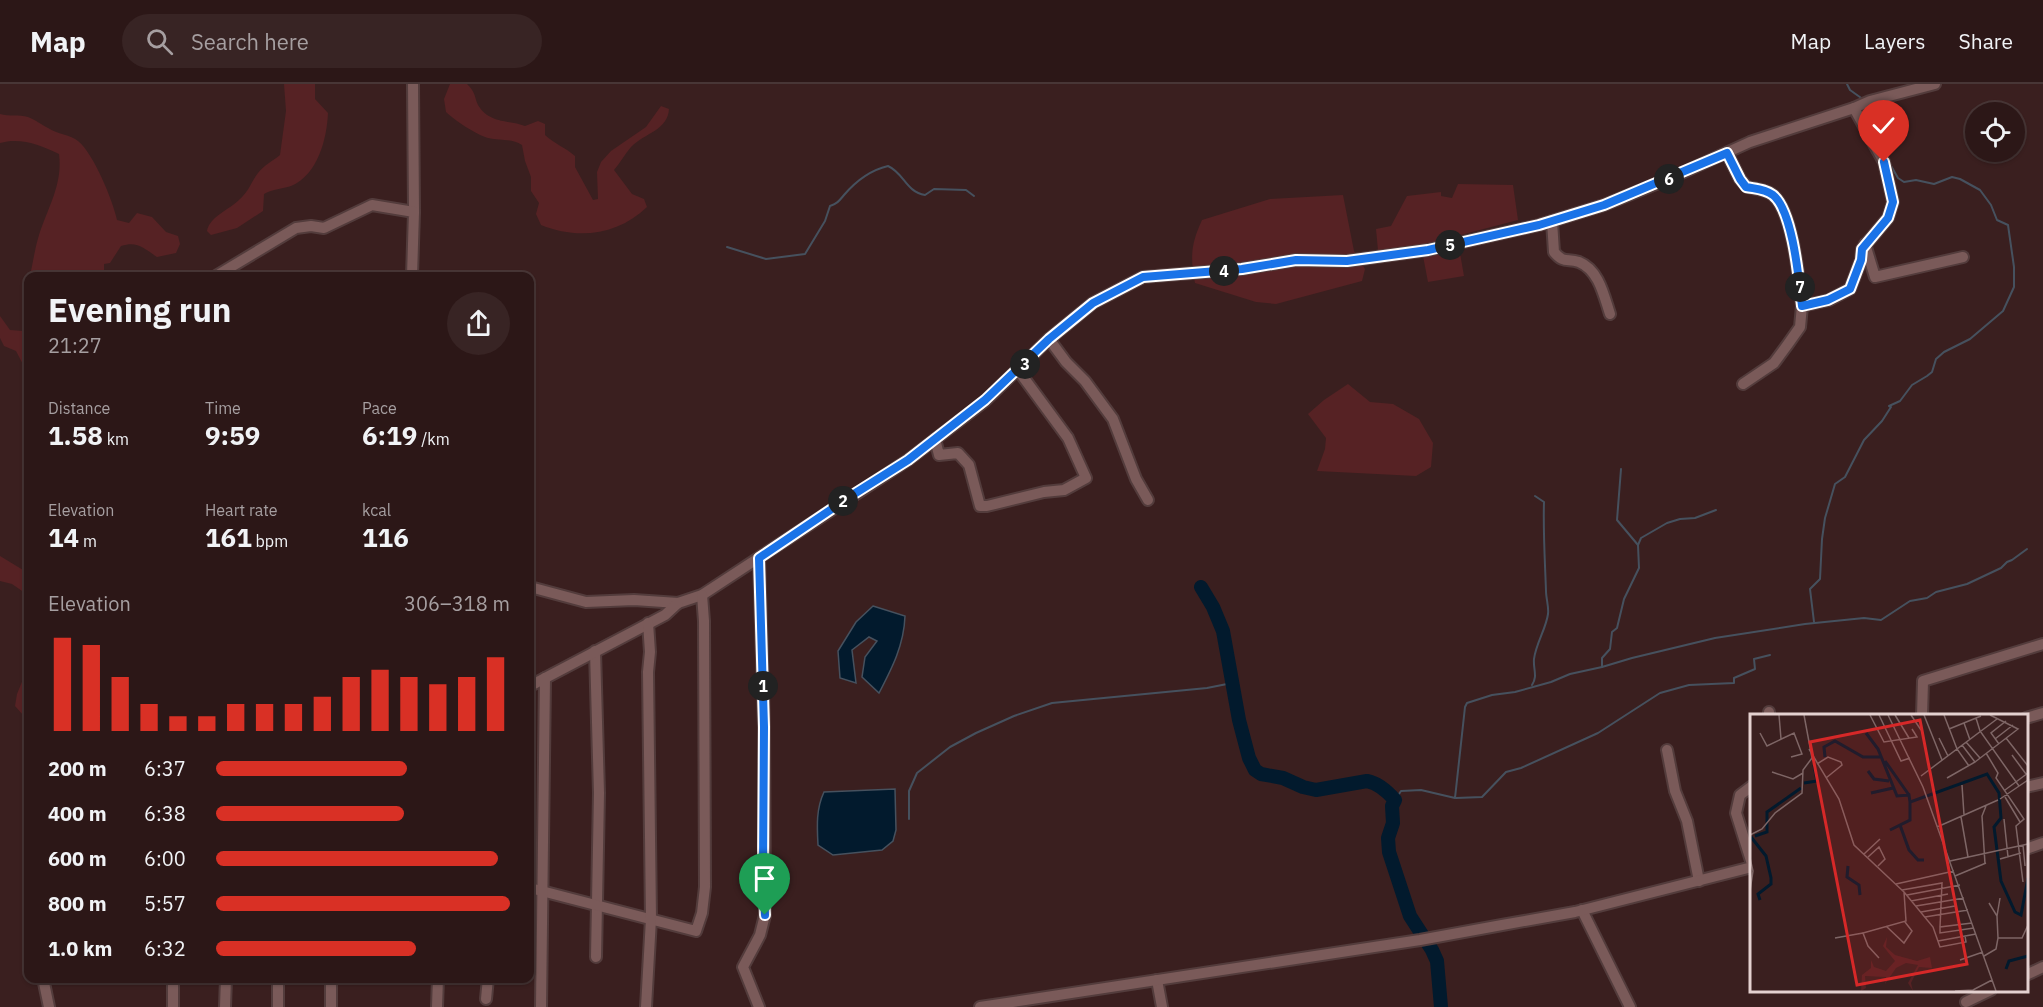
<!DOCTYPE html>
<meta charset="utf-8">
<style>
:root{--surface:#2c1717;--page:#382424;--text:#f1f3f6;--muted:#a69fa1;--line:#483636;--accent:#d93025}
body{margin:0;font-family:"IBM Plex Sans",sans-serif;background:var(--page);color:var(--text);height:100vh;display:flex;flex-direction:column;font-size:22px;white-space:nowrap}
*{box-sizing:border-box;margin:0}
p{font-size:20px;color:var(--muted)}
.icon{flex:none;width:33px;height:33px;fill:none;stroke:currentColor;stroke-width:2;stroke-linecap:round;stroke-linejoin:round}
.map{position:relative;flex:1;overflow:hidden}
.panel{position:absolute;left:24px;top:188px;width:510px;height:711px;display:flex;flex-direction:column;background:var(--surface);border-radius:12px;box-shadow:0 2px 4px #0004,0 0 0 2px var(--line)}
.panel>*{flex:none}
.controls{position:absolute;left:1965px;top:18px;display:grid;gap:12px}
.controls a{display:grid;place-items:center;width:60px;height:60px;border-radius:50%;background:var(--surface);box-shadow:0 2px 4px #0004,0 0 0 2px var(--line);font-size:30px}
.pin{position:absolute;display:grid;place-items:center;width:51px;height:51px;color:#fff;margin:-62px -26px;border-radius:50% 50% 50% 0;rotate:-45deg;box-shadow:0 0 6px #0007}
.pin .icon{rotate:45deg}
.km{position:absolute;width:30px;height:30px;margin:-15px;border-radius:50%;background:#222;color:#fff;font-size:16px;line-height:30px;text-align:center}
.round{display:grid;place-items:center;flex:none;width:63px;height:63px;border-radius:32px;background:var(--page)}
.summary{display:flex;align-items:center;justify-content:space-between;height:102px;padding:0 24px}
h1{font-size:33px;font-weight:800;line-height:45px}
.stats{display:grid;grid-template-columns:repeat(3,1fr);gap:9px;height:102px;padding:6px 24px}
.stats div{display:grid;align-content:center}
.stats b{font-size:26px;font-weight:800}
.stats small{font-size:16px;font-weight:400}
.stats p{font-size:16px}
.chart{height:168px;padding:12px 24px}
.chart p{display:flex;justify-content:space-between}
.chart svg{width:100%;height:108px;margin-top:6px;stroke:var(--accent);stroke-width:6}
ul{padding:0 24px;list-style:none;font-size:20px}
li{display:grid;grid-template-columns:96px 72px 1fr;align-items:center;height:45px}
li i{height:15px;border-radius:8px;background:var(--accent)}
header{display:flex;align-items:center;gap:36px;box-sizing:border-box;height:84px;padding:0 30px;background:var(--surface);border-bottom:2px solid var(--line)}
header strong{font-size:28px}
nav{display:flex;gap:33px;margin-inline-start:auto;font-size:21px}
.search{width:420px;height:54px;background:var(--page);display:flex;align-items:center;gap:15px;box-sizing:border-box;padding:0 21px;border-radius:33px;color:var(--muted);font-size:22px}
.map>svg:first-child{display:block}
</style>
<header>
<strong>Map</strong>
<div class="search"><svg class="icon" aria-label="search" viewBox="0 0 24 24"><circle cx="10" cy="10" r="6"/><path d="M15 15l6 6"/></svg>Search here</div>
<nav><a>Map</a><a>Layers</a><a>Share</a></nav>
</header>
<div class="map">
<svg width="2043" height="923" viewBox="0 0 2043 923">
<rect width="100%" height="100%" fill="#3a1f1f"/>
<!-- green -->
<g fill="#562224">
<path d="M284,0H315V15L328,29C327,54 318,91 291,102C282,105 273,105 264,110L263,127L237,144L211,151L207,147C210,132 229,126 239,116C250,106 251,98 258,89C263,82 274,76 280,71L286,27Z"/>
<path d="M450,0H467C476,9 474,12 478,21C489,40 510,36 525,42L538,37L545,40V51C555,60 566,64 575,72V83L593,116L598,115L597,88L601,78L611,67L646,43L661,22L669,25C668,46 645,49 631,63C625,70 620,79 614,86L632,110L644,115L647,123C618,151 578,156 541,141L536,130L539,119L531,107V93L525,77L522,61C511,54 500,57 488,54C477,51 454,36 446,28L444,15Z"/>
<path d="M0,30C9,33 19,30 28,33C36,36 40,40 48,44C57,50 71,51 78,57C94,70 113,117 117,136L129,139L137,129L152,133L166,148L178,152L180,160L176,169L157,173C143,164 138,157 121,162L110,179L104,180V187L101,192H30C33,178 35,164 39,151C48,123 63,100 59,70C41,61 20,53 0,59Z"/>
<path d="M1458,100L1513,101L1518,136L1457,152L1464,192L1428,198L1423,172L1379,177L1376,145L1391,142L1407,112L1441,108V112L1452,114Z"/>
<path d="M1343,111L1354,167L1365,185L1362,197L1276,220L1256,218L1195,199C1190,173 1191,160 1202,136L1270,115Z"/>
<path d="M28,204V290L16,267L4,262L0,254V232L10,246L23,247Z"/>
<path d="M1348,300L1370,318L1393,320L1419,335L1433,359L1431,383L1416,392L1317,387L1325,365L1326,354L1308,330L1324,316Z"/>
<path d="M0,472L28,489V511L12,500L0,497Z"/>
<path d="M28,591V632L23,631L15,622L17,610L24,593Z"/>
</g>
<!-- water -->
<g fill="#021a2d" stroke="#46515e" stroke-width="1.5">
<path d="M873,522L905,532C904,561 892,584 879,609L862,593L865,573L877,557L869,553L852,566L856,599L840,594L838,567L856,538Z"/>
<path d="M895,705L896,746L893,757L882,766L833,771L818,761C817,742 816,725 824,708Z"/>
</g>
<g fill="none" stroke-linecap="round" stroke-linejoin="round">
<!-- stream -->
<g stroke="#46515e" stroke-width="2">
<path d="M1847,0L1850,6L1864,16"/>
<path d="M1870,23V44"/>
<path d="M727,163L766,175L805,170L825,137L830,122C838,119 839,117 844,111C856,97 871,86 888,82C904,89 906,108 925,111L934,105L966,106L974,112"/>
<path d="M1621,385L1617,436L1638,461"/>
<path d="M1814,538L1810,505L1820,495L1822,455L1825,434L1835,400L1845,393L1864,356L1882,337L1891,323L1889,322L1900,317L1912,301L1927,292L1932,288L1936,275L1944,268L1970,255L2003,227L2014,203V183L2008,141L1997,136L1991,121L1980,106L1960,95L1952,93L1934,100L1916,96L1904,98L1898,94L1890,80"/>
<path d="M1602,583V574L1610,565L1612,548L1617,544L1624,515L1639,484L1638,461L1641,454L1667,439L1680,435L1695,434L1716,426"/>
<path d="M1532,601C1538,592 1533,585 1534,575C1536,559 1546,545 1548,530C1549,523 1546,514 1546,507C1545,477 1543,448 1544,418L1535,412"/>
<path d="M1456,714L1482,713L1506,688L1521,684L1598,649L1660,609L1689,601L1734,599V594L1755,585L1754,575L1770,571"/>
<path d="M1395,716L1401,707L1421,706L1455,714L1465,623L1467,619L1492,611L1515,608L1551,598L1570,590L1602,583L1632,574L1715,554L1805,540L1864,534L1881,536L1910,517L1927,514L1936,508L1967,500L2001,484L2007,478L2012,476L2027,465"/>
<path d="M909,735V707L917,689L950,663L976,649L1014,632L1052,619L1207,604L1232,599"/>
</g>
<!-- river -->
<path stroke="#021a2d" stroke-width="14" d="M1201,503L1213,523L1223,547L1239,636L1249,674L1255,686L1261,690L1283,694L1303,703L1316,706L1367,697C1378,699 1387,707 1395,716L1392,722L1393,739L1388,754L1389,768L1410,832L1432,866L1437,877L1441,923"/>
<defs>
<g id="minor">
<path d="M413,0L414,128"/>
<path d="M1727,69L1740,95L1747,103C1756,105 1765,105 1773,111C1793,128 1799,196 1802,222L1829,216L1850,205L1861,176L1862,165L1888,134L1893,118L1884,78L1854,24"/>
<path d="M1552,137L1554,168C1564,180 1567,174 1579,178C1599,186 1604,212 1610,230"/>
<path d="M1865,160L1875,193L1963,173"/>
<path d="M216,192L296,144L311,142L324,144L372,121L414,128L412,192"/>
<path d="M1049,255L1066,278L1085,297L1113,335L1136,395L1148,416"/>
<path d="M1743,300L1774,279L1788,260L1800,243L1802,222"/>
<path d="M935,355L939,371L958,369L969,381L980,422H987L1044,408L1064,406L1086,394L1068,354L1018,286"/>
<path d="M530,503L586,518L634,516L678,519L702,511L908,376L985,317L1049,255L1093,219L1143,193L1242,185L1296,176L1347,177L1428,166L1539,141L1604,121L1673,93L1750,58L1854,24L1870,17L1935,0"/>
<path d="M595,567L599,709L596,873"/>
<path d="M530,602L665,531L678,519"/>
<path d="M1769,628V632"/>
<path d="M1922,632L1923,597L2043,560"/>
<path d="M2026,634L2043,629"/>
<path d="M1667,666L1675,707L1687,737L1699,797"/>
<path d="M1752,702L1740,711L1736,729L1752,780"/>
<path d="M2026,703L2043,699"/>
<path d="M2026,765L2043,759"/>
<path d="M530,804L696,847L702,829L705,803L704,537L702,511"/>
<path d="M1582,826L1630,923"/>
<path d="M2026,891L2043,883"/>
<path d="M43,894L49,923"/>
<path d="M278,894V923"/>
<path d="M331,894V923"/>
<path d="M1157,896L1162,923"/>
<path d="M486,915L488,894"/>
<path d="M1966,918L1991,906"/>
<path d="M173,923V894"/>
<path d="M225,923L226,894"/>
<path d="M437,923L438,894"/>
<path d="M541,923L545,594"/>
<path d="M646,923L651,835L648,588L650,568L648,539"/>
<path d="M759,923L743,883L760,851L765,831L764,643L759,474"/>
<path d="M980,923L1420,856L1502,841L1575,828L1752,783"/>
</g>
</defs>
<!-- minor casing -->
<use href="#minor" stroke="#533c3c" stroke-width="14"/>
<!-- minor -->
<use href="#minor" stroke="#7a5a59" stroke-width="10"/>
</g>
<g fill="none" stroke-linecap="round" stroke-linejoin="round">
<defs>
<path id="route" d="M765,831L763,782L764,643L759,474L854,410L908,376L985,316L1049,255L1093,219L1143,193L1242,185L1296,176L1347,177L1428,166L1539,141L1604,121L1727,69L1740,95L1746,103C1756,105 1765,105 1773,111C1793,127 1799,197 1802,222L1828,216L1850,205L1861,176L1862,165L1888,134L1893,118L1884,78"/>
</defs>
<!-- route casing -->
<use href="#route" stroke="#fff" stroke-width="12"/>
<!-- route -->
<use href="#route" stroke="#1a73e8" stroke-width="8"/>
</g>
<!-- overview -->
<g transform="translate(1750 630)">
<rect width="278" height="278" fill="#3a1f1f"/>
<path d="M137,223L136,233L145,241L167,247L180,243L182,254L169,253L161,269L163,277L158,269L168,251L156,249L146,254L135,270L136,263L115,262L116,274L111,277L112,261L121,254V246L124,253L136,257L145,247L133,232Z" fill="#562224"/>
<path fill="none" stroke="#021a2d" stroke-width="3" d="M116,19L128,35L147,82L159,81L160,88M75,43L74,33L85,27L113,43H130M135,47L159,81M118,57L124,65L139,67M54,69L67,67L64,51M121,79L143,74M150,111L159,136L168,146H174M140,116L160,106V88L237,60L249,79L251,104L244,113L251,167L265,198L271,201L278,164M5,122L17,118V98L51,74M1,123L16,142L21,164V170L8,180L10,186M98,152L97,163L109,171L110,181M256,255L259,247L278,242"/>
<path fill="none" stroke="#7e6666" stroke-width="1.5" d="M29,1L31,25M120,1L134,28L167,23L162,15M129,1L151,47L160,44M138,1L173,73L246,277M145,1L159,24M161,1L171,16M174,1L192,46M194,1L207,35L219,52M226,4L230,17L269,72M214,9L220,26M199,15L231,2M10,19L17,32L44,19L52,40L41,43M189,24L198,42M256,24L278,52M245,25L263,11M216,28L230,44M249,30L241,19L256,7M59,35L89,85L104,131L154,178L156,207L113,219L118,232L129,244M236,39L248,59L246,64L274,105L266,112L273,168M262,41L276,60M225,48L268,15L240,1M67,50L78,43L91,48L92,51L76,64M22,58L43,65L53,59M171,62L247,5M197,64L225,48L212,31M212,71L214,101M255,76L278,59M255,83L270,108M250,85L278,66M211,103L218,143M254,105L258,143M187,113L248,86M0,121L12,115L25,99L52,79L53,56L62,44L54,1M273,131L275,152M114,140L130,125M118,143L129,133L135,145L128,152M0,144L3,157L0,177M250,145L271,139M200,147L278,130M235,150L232,102L236,92M205,162L236,149M146,170L204,157M152,176L192,169L190,213M154,178L183,213L190,233L216,228L215,222M157,181L210,171M161,187L198,180M166,192L214,184M171,198L205,192M247,202L250,184M175,203L218,196M222,209L190,213V219L224,214M136,212L154,229L162,217L155,208M85,224L113,219M248,224H272L278,211M188,227L226,220M234,242L246,235L248,224L247,202L239,189M210,246L233,238M205,277L223,276L242,266"/>
<path fill="#d62828" fill-opacity="0.15" stroke="#d62828" stroke-width="3" d="M170,6L217,250L107,271L60,28Z"/>
<rect width="278" height="278" fill="none" stroke="#e4d1d0" stroke-width="3"/>
</g>
</svg>
<div class="controls">
<a><svg class="icon" aria-label="locate" viewBox="0 0 24 24"><circle cx="12" cy="12" r="6"/><path d="M12 2v4M12 18v4M2 12h4M18 12h4"/></svg></a>
</div>
<div class="pin" style="left:765px;top:831px;background:#1e9e55"><svg class="icon" aria-label="arrive" viewBox="0 0 24 24"><path d="M6 21V4h12l-3 4 3 4H6"/></svg></div>
<div class="pin" style="left:1884px;top:78px;background:#d93025"><svg class="icon" aria-label="check" viewBox="0 0 24 24"><path d="M5 12l5 5 9-10"/></svg></div>
<b class="km" style="left:763px;top:602px">1</b>
<b class="km" style="left:843px;top:417px">2</b>
<b class="km" style="left:1025px;top:280px">3</b>
<b class="km" style="left:1224px;top:187px">4</b>
<b class="km" style="left:1450px;top:161px">5</b>
<b class="km" style="left:1669px;top:95px">6</b>
<b class="km" style="left:1800px;top:203px">7</b>
<section class="panel">
<div class="summary"><div><h1>Evening run</h1><p>21:27</p></div><a class="round"><svg class="icon" aria-label="share" viewBox="0 0 24 24"><path d="M12 15V3M7 8l5-5 5 5M5 13v7h14v-7"/></svg></a></div>
<div class="stats">
<div><p>Distance</p><b>1.58<small> km</small></b></div>
<div><p>Time</p><b>9:59</b></div>
<div><p>Pace</p><b>6:19<small> /km</small></b></div>
</div>
<div class="stats">
<div><p>Elevation</p><b>14<small> m</small></b></div>
<div><p>Heart rate</p><b>161<small> bpm</small></b></div>
<div><p>kcal</p><b>116</b></div>
</div>
<div class="chart"><p><span>Elevation</span>306–318 m</p>
<svg viewBox="0 0 160 44" preserveAspectRatio="none"><path d="M5 44V6M15 44V9M25 44V22M35 44V33M45 44V38M55 44V38M65 44V33M75 44V33M85 44V33M95 44V30M105 44V22M115 44V19M125 44V22M135 44V25M145 44V22M155 44V14"/></svg>
</div>
<ul>
<li><b>200 m</b>6:37<i style="width:65%"></i></li>
<li><b>400 m</b>6:38<i style="width:64%"></i></li>
<li><b>600 m</b>6:00<i style="width:96%"></i></li>
<li><b>800 m</b>5:57<i style="width:100%"></i></li>
<li><b>1.0 km</b>6:32<i style="width:68%"></i></li>
</ul>
</section>
</div>
